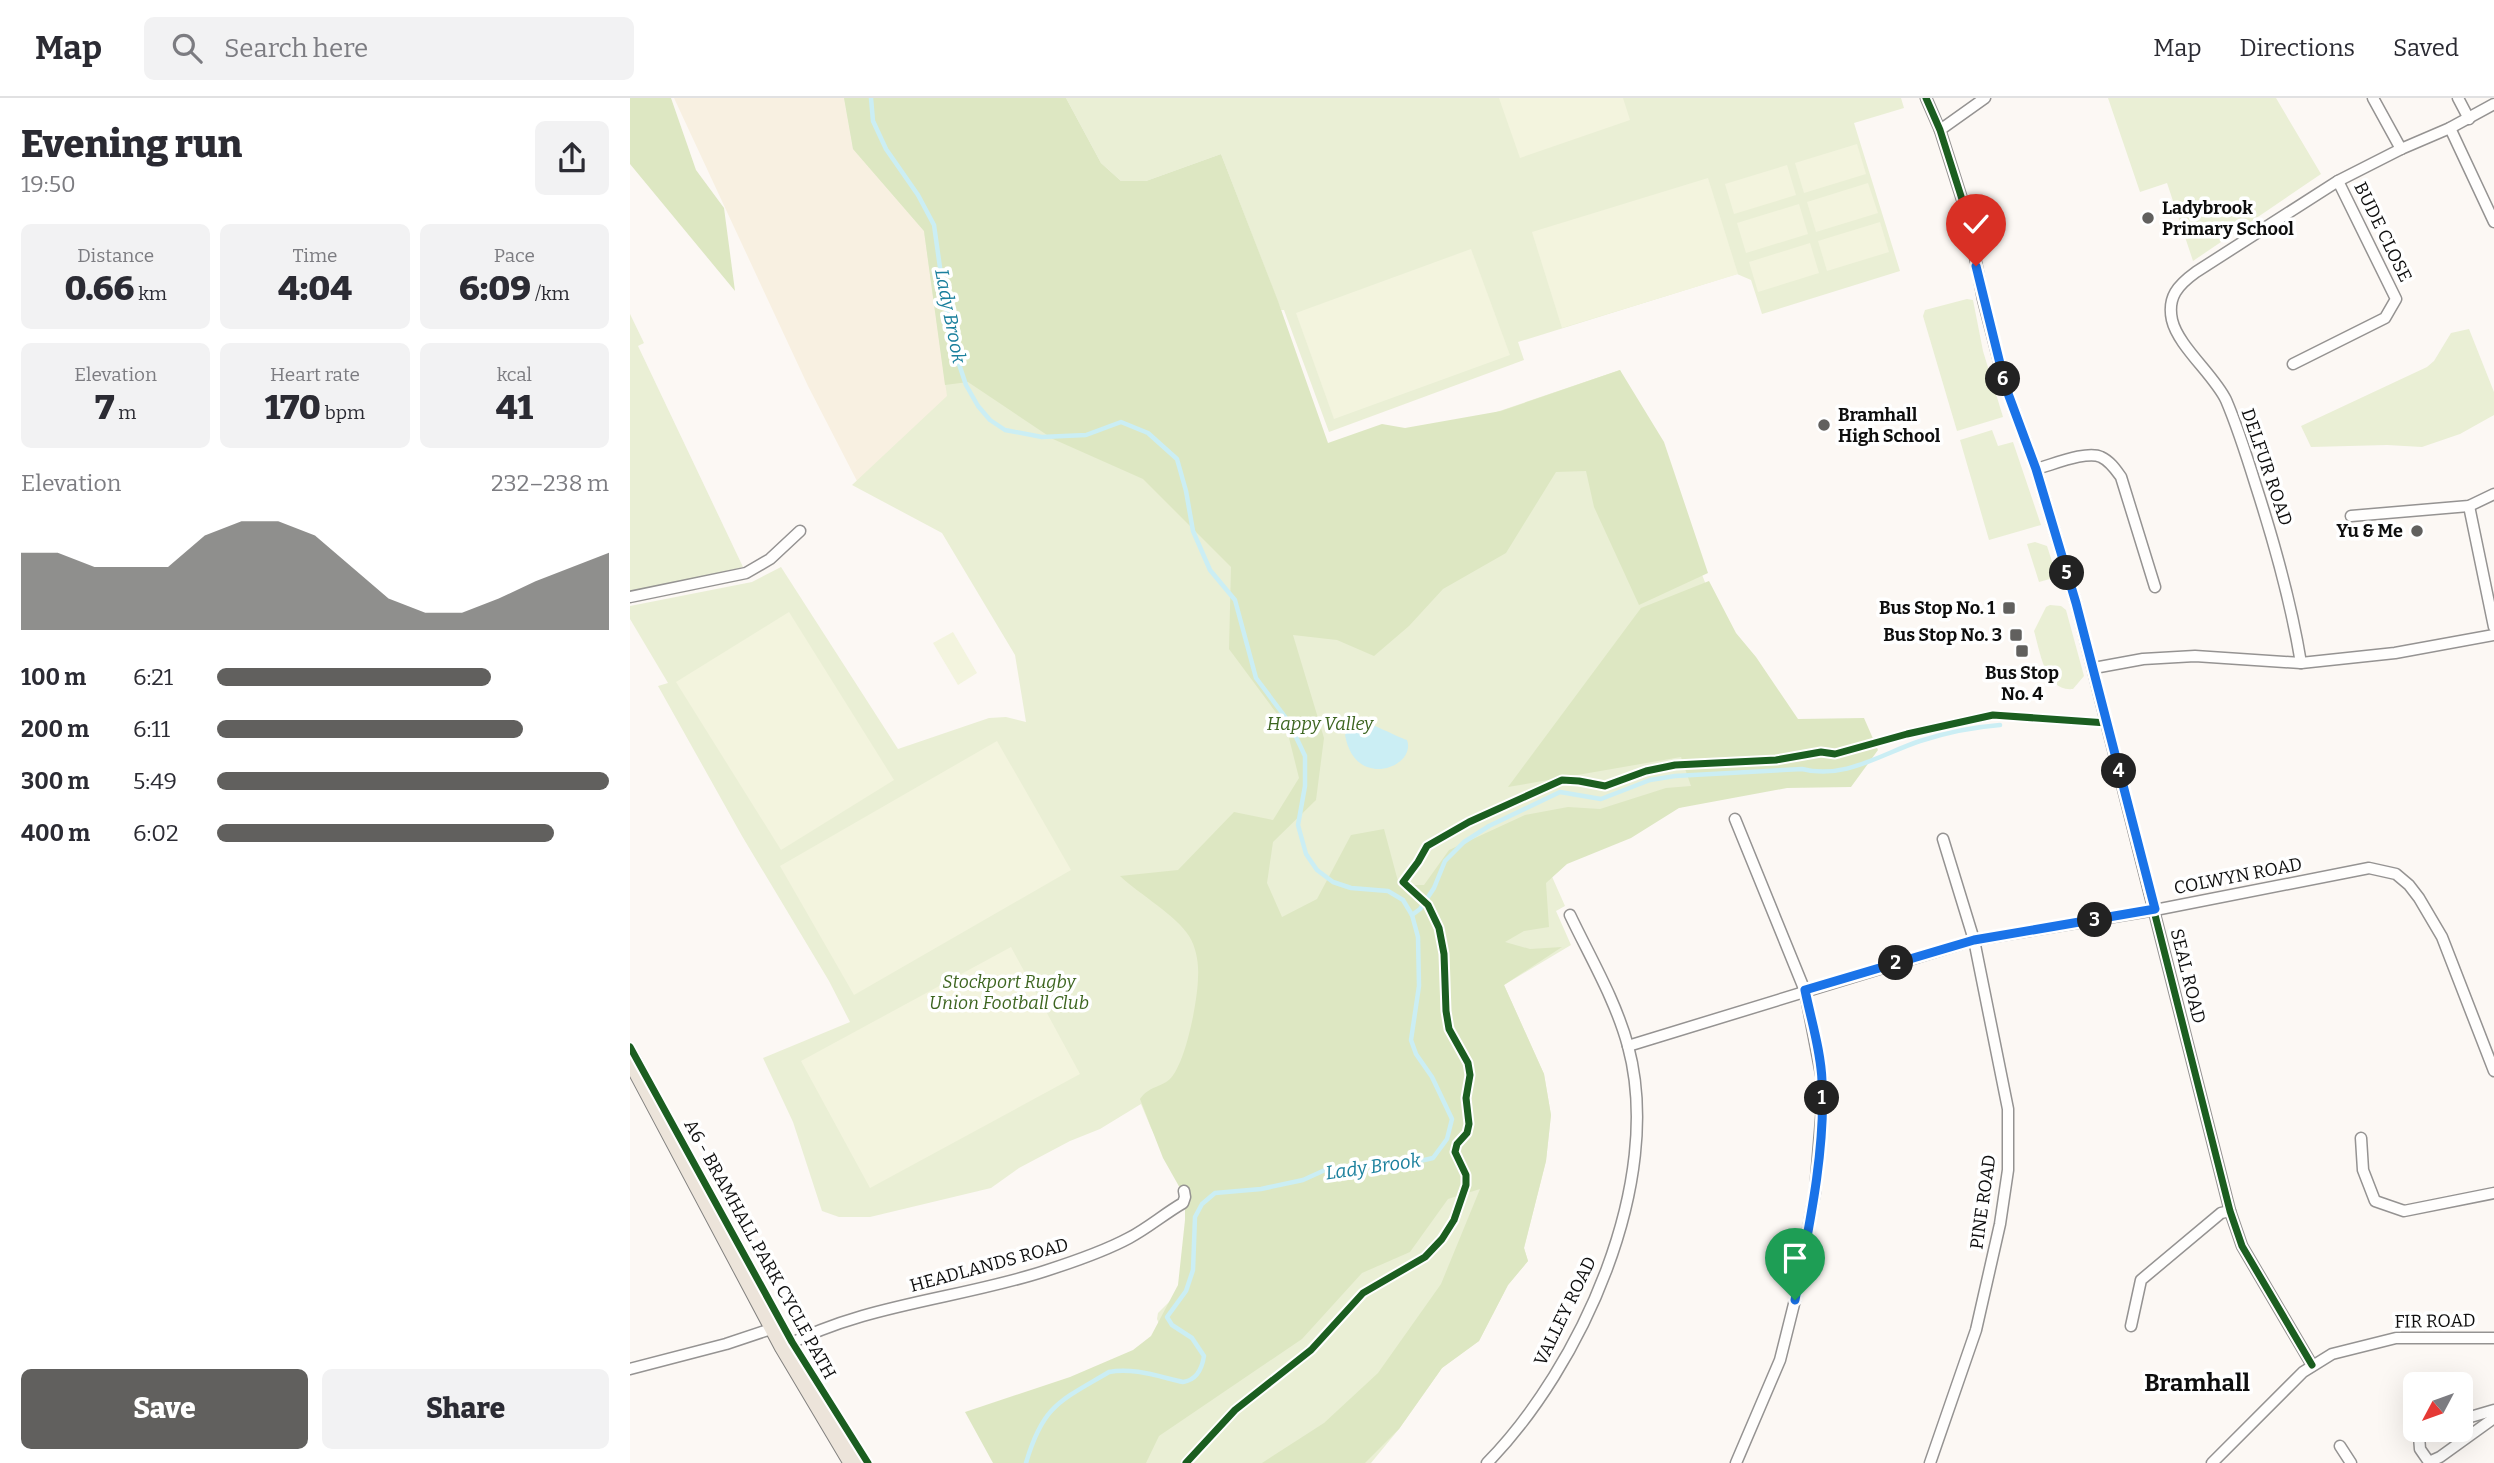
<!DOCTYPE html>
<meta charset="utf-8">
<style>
:root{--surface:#fff;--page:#f2f2f3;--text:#2b2b33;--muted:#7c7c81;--line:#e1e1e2;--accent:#61605e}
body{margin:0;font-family:Bitter,serif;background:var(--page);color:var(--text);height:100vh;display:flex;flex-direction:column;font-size:26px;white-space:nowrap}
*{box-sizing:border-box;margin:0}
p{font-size:23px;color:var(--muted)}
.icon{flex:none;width:38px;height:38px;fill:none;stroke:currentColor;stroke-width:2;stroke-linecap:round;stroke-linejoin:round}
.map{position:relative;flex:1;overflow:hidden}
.panel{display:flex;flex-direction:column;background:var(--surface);width:630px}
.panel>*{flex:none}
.needle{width:46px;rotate:229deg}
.tools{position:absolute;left:1773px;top:1274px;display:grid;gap:14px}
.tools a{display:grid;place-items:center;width:70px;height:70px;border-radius:10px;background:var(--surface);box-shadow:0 7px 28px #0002;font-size:35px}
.pin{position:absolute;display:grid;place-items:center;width:60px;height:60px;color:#fff;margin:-72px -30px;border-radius:50% 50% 50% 0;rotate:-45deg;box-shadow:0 0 7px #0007}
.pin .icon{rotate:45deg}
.km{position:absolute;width:35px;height:35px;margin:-18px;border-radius:50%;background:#222;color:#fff;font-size:19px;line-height:35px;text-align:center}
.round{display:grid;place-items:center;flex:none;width:74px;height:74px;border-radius:10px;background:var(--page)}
.summary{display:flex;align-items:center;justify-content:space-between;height:119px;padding:0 21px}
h1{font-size:38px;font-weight:800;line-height:52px}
.figures{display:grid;grid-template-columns:repeat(3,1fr);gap:10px;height:119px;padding:7px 21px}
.figures div{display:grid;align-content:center;border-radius:10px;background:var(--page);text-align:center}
.figures b{font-size:35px;font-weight:800}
.figures small{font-size:19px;font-weight:400}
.figures p{font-size:19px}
.chart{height:196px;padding:14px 21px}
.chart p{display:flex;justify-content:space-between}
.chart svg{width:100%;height:126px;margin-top:7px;fill:var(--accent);opacity:.7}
.button{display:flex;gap:14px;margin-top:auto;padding:14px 21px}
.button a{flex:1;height:80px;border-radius:10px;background:var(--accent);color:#fff;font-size:28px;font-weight:800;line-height:80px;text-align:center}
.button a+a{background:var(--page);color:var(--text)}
ul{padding:0 21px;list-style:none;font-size:23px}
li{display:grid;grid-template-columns:112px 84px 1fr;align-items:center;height:52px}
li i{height:18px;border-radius:9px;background:var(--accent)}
header{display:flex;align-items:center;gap:42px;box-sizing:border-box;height:98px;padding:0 35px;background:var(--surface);border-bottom:2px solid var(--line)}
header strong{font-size:33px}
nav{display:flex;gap:38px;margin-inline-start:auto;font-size:24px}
.search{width:490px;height:63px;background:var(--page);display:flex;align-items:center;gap:18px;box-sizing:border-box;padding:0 24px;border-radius:10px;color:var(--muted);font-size:26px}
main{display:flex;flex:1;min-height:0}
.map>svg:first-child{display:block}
</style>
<header>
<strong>Map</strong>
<div class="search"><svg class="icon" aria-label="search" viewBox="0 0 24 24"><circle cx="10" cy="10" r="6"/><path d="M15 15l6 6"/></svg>Search here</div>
<nav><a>Map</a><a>Directions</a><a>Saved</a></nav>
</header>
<main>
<section class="panel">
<div class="summary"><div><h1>Evening run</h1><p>19:50</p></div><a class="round"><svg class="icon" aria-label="share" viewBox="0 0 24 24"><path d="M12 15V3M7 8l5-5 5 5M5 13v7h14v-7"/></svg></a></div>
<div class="figures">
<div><p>Distance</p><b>0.66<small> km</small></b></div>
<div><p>Time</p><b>4:04</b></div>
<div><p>Pace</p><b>6:09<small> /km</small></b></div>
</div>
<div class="figures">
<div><p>Elevation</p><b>7<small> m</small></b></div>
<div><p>Heart rate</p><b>170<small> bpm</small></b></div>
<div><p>kcal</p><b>41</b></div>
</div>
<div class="chart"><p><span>Elevation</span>232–238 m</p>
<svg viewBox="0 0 160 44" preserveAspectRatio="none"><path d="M0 44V17L10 17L20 22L30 22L40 22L50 11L60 6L70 6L80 11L90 22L100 33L110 38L120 38L130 33L140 27L150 22L160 17V44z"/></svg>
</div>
<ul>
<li><b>100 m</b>6:21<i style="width:70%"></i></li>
<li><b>200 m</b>6:11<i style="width:78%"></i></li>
<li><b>300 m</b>5:49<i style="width:100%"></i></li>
<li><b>400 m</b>6:02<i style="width:86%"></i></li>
</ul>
<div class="button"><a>Save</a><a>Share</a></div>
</section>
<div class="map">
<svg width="1864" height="1365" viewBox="0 0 1864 1365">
<rect width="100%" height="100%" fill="#fcf8f4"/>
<!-- farmland -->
<path fill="#f8f0e1" d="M44,0H214L223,51L300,133L319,304L228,385L178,288Z"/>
<!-- green -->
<g fill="#eaefd5">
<path d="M214,0L663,383L990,272L1155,684L1132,688L908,747L935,808L926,813L941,847L874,887L914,976L921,1017L916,1063L894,1150L898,1163L878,1187L849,1243L812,1270L769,1331L741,1365H393L515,1271L529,1226L527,1221L528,1215L549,1194L559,1101L521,1030L511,1006L470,1031L440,1043L389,1070L361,1090L240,1119H209L192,1113L163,1024L133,960L220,924L199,883L112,738L28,588L38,585L0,521V508L122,484L151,469L268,651L359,620L376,619L396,624L385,557L312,435L222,387L317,298L294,133L223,51Z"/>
<path d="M436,0H1271L1274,10L1224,25L1270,173L1132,216L1121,182L1107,176L888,244L894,262L699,334L654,212H651L591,56L516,83H491L471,65Z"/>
<path d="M1478,0H1646L1691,76L1563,163L1537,85L1510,94Z"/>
<path d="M1337,201L1343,202L1353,253L1373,319L1327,333L1293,218L1295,212Z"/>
<path d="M0,216L14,245L8,248L113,469L0,496Z"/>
<path d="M1839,231L1864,294V317L1830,336L1792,349L1757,347L1681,349L1671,328L1797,269L1804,263L1821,235Z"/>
<path d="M1362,332L1368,348L1383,344L1411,427L1359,442L1330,342Z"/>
<path d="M1405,444L1417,448L1427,479L1409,484L1397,446Z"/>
<path d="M1420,507L1431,508L1436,512L1454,578L1443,591C1415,594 1410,553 1404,533L1416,509Z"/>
</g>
<!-- forest -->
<g fill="#dde7c2">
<path d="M0,0H41L66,72L94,110L105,193L0,66Z"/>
<path d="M214,0H436L471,65L491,83H516L591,56L648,203L698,345L752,326L775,330L871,313L990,272L1034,344L1078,475L1009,507L964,409L956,373L926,374L876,455L813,491L779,528L744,558L707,542L663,537L694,640L686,702L643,744L637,785L652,819L687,801L721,737L754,731L769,787H794L819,752L895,717L938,709L970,711L1036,690L1061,688L1051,659L878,689L1011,510L1079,483L1106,535L1126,559L1168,621L1234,620L1248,652L1221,689L1157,690L1049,710L1001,740L937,766L916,785L919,829L894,833L875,844L900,851L932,849L874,887L914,976L921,1017L916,1063L894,1150L898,1163L878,1187L849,1243L812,1270L769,1331L735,1365H632L694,1325L748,1275L811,1186L850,1091L818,1101L780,1154L732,1175L672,1241L529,1338L516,1365H363L335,1314L440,1279L503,1252L521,1238L548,1187L555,1122V1099L533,1060L510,1001C519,988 530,990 540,981C556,965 568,901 568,879C569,865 566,849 559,838C547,818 509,796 490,778L548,772L604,714L643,722L669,680L656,628L599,551L601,469L513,381L423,341L338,284L315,287L294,133L223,51Z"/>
</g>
<!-- pitch -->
<g fill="#f3f4de">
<path d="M869,0H993L1000,22L890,60Z"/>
<path d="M1227,46L1236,76L1174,95L1165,65Z"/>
<path d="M1157,67L1166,97L1104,116L1095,86Z"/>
<path d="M1078,80L1108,176L932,230L902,134Z"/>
<path d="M1238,85L1248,115L1186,134L1177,104Z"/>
<path d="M1169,106L1178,136L1116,155L1107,125Z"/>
<path d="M1250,124L1259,154L1197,173L1188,143Z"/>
<path d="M1180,145L1189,175L1128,194L1119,164Z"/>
<path d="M841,151L880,257L704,321L666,215Z"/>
<path d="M159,514L264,682L151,752L46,584Z"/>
<path d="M323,534L347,575L328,587L303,545Z"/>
<path d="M367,643L441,772L224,897L150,768Z"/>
<path d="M381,849L450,976L240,1090L171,963Z"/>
</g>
<!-- water -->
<path fill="#cbeef4" d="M732,624C742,625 765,638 777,642C787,669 725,693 715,637L718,631Z"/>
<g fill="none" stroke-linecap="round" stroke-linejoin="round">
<!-- stream -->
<g stroke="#cbeef4" stroke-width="4.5">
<path d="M241,0L243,23L256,51L288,97L304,127L315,205L329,266L336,287L348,308L360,322L375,332L412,339L456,337L491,324L518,335L547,361L556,393L563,433L580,472L605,502L626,580L659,624L675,658V688L668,727L676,756L687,772L703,784L721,790L758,793L773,802L782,817L788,839L789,888L781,942L786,956L802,979L822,1021L817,1041L803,1060L764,1069L729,1067L695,1072L673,1082L631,1091L585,1095L572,1106L565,1119L563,1172L556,1193L537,1219L542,1227L562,1240L574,1258C572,1271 567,1282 553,1284C530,1279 503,1269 479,1274C430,1303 413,1307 396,1365"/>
<path d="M782,817L790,811L804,790L815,763L834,744L859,728L930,694L971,701L1020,682L1045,678L1172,671C1214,682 1251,656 1290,643C1315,635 1344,629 1370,627"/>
</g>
<defs>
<g id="minor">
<path d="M1296,0L1310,32L1337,117L1353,201L1376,290L1406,371L1446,505L1600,1113L1612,1148L1682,1267"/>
<path d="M1743,0L1771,51"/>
<path d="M1828,0L1839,21"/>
<path d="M1820,30L1864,124"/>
<path d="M1310,32L1355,0"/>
<path d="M1663,266L1755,220L1766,201L1708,83"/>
<path d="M1406,371C1422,367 1457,352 1471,359C1480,363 1486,372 1491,379L1525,489"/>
<path d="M1839,408L1864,529"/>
<path d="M1721,418L1839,408L1864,396"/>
<path d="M0,499L116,475L140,461L170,433"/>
<path d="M1671,565C1661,504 1645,447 1626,388C1617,359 1608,330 1596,302C1584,277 1548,248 1542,222C1537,199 1548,187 1566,174L1708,83L1771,51L1820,30L1864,6"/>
<path d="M1464,570L1513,561L1565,558L1671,565L1765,555L1864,537"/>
<path d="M1105,721L1175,893L1192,981V1010L1185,1094L1165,1202L1150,1262L1106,1365"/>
<path d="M998,948L1344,842L1525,812L1739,770L1766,776L1779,787L1789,800L1812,839L1864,973"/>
<path d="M1731,1040L1733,1072L1745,1103L1774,1113L1864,1095"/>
<path d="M1501,1228L1511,1182L1591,1115L1600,1113"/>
<path d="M154,1249C234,1206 329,1201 415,1173C443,1164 473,1154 499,1140C518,1130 534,1116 553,1105L555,1099L554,1093"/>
<path d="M0,1271L96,1246L144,1230"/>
<path d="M1830,1322L1864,1312"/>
<path d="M1805,1332L1789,1338L1790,1351L1799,1364L1810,1359L1864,1320"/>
<path d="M1710,1348L1721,1365"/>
<path d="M857,1365C951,1269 1035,1084 998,948C986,903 960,859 940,817"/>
<path d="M1300,1365L1346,1232L1370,1126L1378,1072V1011L1344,842L1313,741"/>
<path d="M1582,1365L1673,1274L1702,1256L1766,1240H1864"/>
</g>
<path id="primary" d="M0,959L154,1249L223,1365"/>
</defs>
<!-- minor casing -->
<use href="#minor" stroke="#959392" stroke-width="13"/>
<!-- primary casing -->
<use href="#primary" stroke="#82817f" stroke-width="20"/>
<!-- minor -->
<use href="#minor" stroke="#fffefd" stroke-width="10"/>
<!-- primary -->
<use href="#primary" stroke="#ece4da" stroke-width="18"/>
<defs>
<g id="cycleway">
<path d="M1296,0L1310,32L1337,117L1353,201L1376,290L1406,371L1446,505L1600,1113L1612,1148L1682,1267"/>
<path d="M0,949L162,1244L238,1365"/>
<path d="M556,1365L605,1312L681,1252L733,1195L795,1159L812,1141L824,1122L836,1087V1077L825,1054L827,1046L837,1035L839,1026L836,1000L840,977L838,965L819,931L816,913L814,856L809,830L798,807L773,784L788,764L797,748L839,724L932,682L949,683L975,688L1016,673L1045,667L1146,662L1191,654L1205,656L1277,636L1363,617L1477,625"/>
</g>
</defs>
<!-- cycleway casing -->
<use href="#cycleway" stroke="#fff" stroke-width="11"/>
<!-- cycleway -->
<use href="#cycleway" stroke="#1b5e20" stroke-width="7"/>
</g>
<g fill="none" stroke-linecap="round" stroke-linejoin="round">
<defs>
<path id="route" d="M1165,1202C1178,1134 1196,1052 1192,983C1191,953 1181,922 1175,892L1344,842L1525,811L1446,505L1406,371L1376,290L1346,168"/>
</defs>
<!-- route casing -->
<use href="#route" stroke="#fff" stroke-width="14"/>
<!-- route -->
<use href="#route" stroke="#1a73e8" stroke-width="9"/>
</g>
<!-- markers -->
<g fill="#61605e" stroke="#fff" stroke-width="2.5">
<circle cx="1518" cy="120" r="7"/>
<circle cx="1194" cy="327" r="7"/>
<circle cx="1787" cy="433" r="7"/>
<rect x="1372" y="503" width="14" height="14" rx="3.5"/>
<rect x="1379" y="530" width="14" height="14" rx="3.5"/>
<rect x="1385" y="546" width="14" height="14" rx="3.5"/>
</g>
<g text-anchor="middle" stroke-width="7" stroke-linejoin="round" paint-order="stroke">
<!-- poi labels -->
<g font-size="18" font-weight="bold" fill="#0e0e0e" stroke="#fff" text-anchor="end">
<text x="1532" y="116" text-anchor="start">Ladybrook<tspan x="1532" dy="21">Primary School</tspan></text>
<text x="1208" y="323" text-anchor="start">Bramhall<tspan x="1208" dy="21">High School</tspan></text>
<text x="1773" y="439">Yu &amp; Me</text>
<text x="1365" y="516">Bus Stop No. 1</text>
<text x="1372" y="543">Bus Stop No. 3</text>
<text x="1392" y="581" text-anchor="middle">Bus Stop<tspan x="1392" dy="21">No. 4</tspan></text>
</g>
<!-- street labels -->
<g font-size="18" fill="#0e0e0e" stroke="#fff">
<text transform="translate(1753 134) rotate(64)" y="6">BUDE CLOSE</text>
<text transform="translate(1637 369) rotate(71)" y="6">DELFUR ROAD</text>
<text transform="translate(1608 778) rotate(-11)" y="6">COLWYN ROAD</text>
<text transform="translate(1558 878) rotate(76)" y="6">SEAL ROAD</text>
<text transform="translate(1353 1104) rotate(-82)" y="6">PINE ROAD</text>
<text transform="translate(130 1151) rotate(61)" y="6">A6 - BRAMHALL PARK CYCLE PATH</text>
<text transform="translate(359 1167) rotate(-15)" y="6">HEADLANDS ROAD</text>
<text transform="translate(935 1213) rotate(-64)" y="6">VALLEY ROAD</text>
<text transform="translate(1805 1223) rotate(-1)" y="6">FIR ROAD</text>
</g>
<!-- park labels -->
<g font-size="18" font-style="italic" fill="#3d6520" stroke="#fff">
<text x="690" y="632">Happy Valley</text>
<text x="379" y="890">Stockport Rugby<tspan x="379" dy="21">Union Football Club</tspan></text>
</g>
<!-- water labels -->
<g font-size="19" font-style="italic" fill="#1b809d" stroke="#fff">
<text transform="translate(321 218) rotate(79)" y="7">Lady Brook</text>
<text transform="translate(743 1068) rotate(-8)" y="7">Lady Brook</text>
</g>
<!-- district labels -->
<g font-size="24" font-weight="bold" fill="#0e0e0e" stroke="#fff">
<text x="1567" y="1293">Bramhall</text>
</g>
</g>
</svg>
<div class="tools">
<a><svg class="needle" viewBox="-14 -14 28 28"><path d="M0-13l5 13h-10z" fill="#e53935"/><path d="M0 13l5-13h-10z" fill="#7c7c81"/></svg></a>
</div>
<div class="pin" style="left:1165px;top:1202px;background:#1e9e55"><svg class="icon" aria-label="arrive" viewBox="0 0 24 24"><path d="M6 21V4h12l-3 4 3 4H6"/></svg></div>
<div class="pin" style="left:1346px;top:168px;background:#d93025"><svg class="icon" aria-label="check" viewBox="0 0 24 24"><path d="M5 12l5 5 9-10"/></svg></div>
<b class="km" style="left:1192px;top:1000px">1</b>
<b class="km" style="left:1266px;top:865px">2</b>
<b class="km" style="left:1465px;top:822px">3</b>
<b class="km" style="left:1489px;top:673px">4</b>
<b class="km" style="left:1437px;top:475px">5</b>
<b class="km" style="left:1373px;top:281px">6</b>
</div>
</main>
